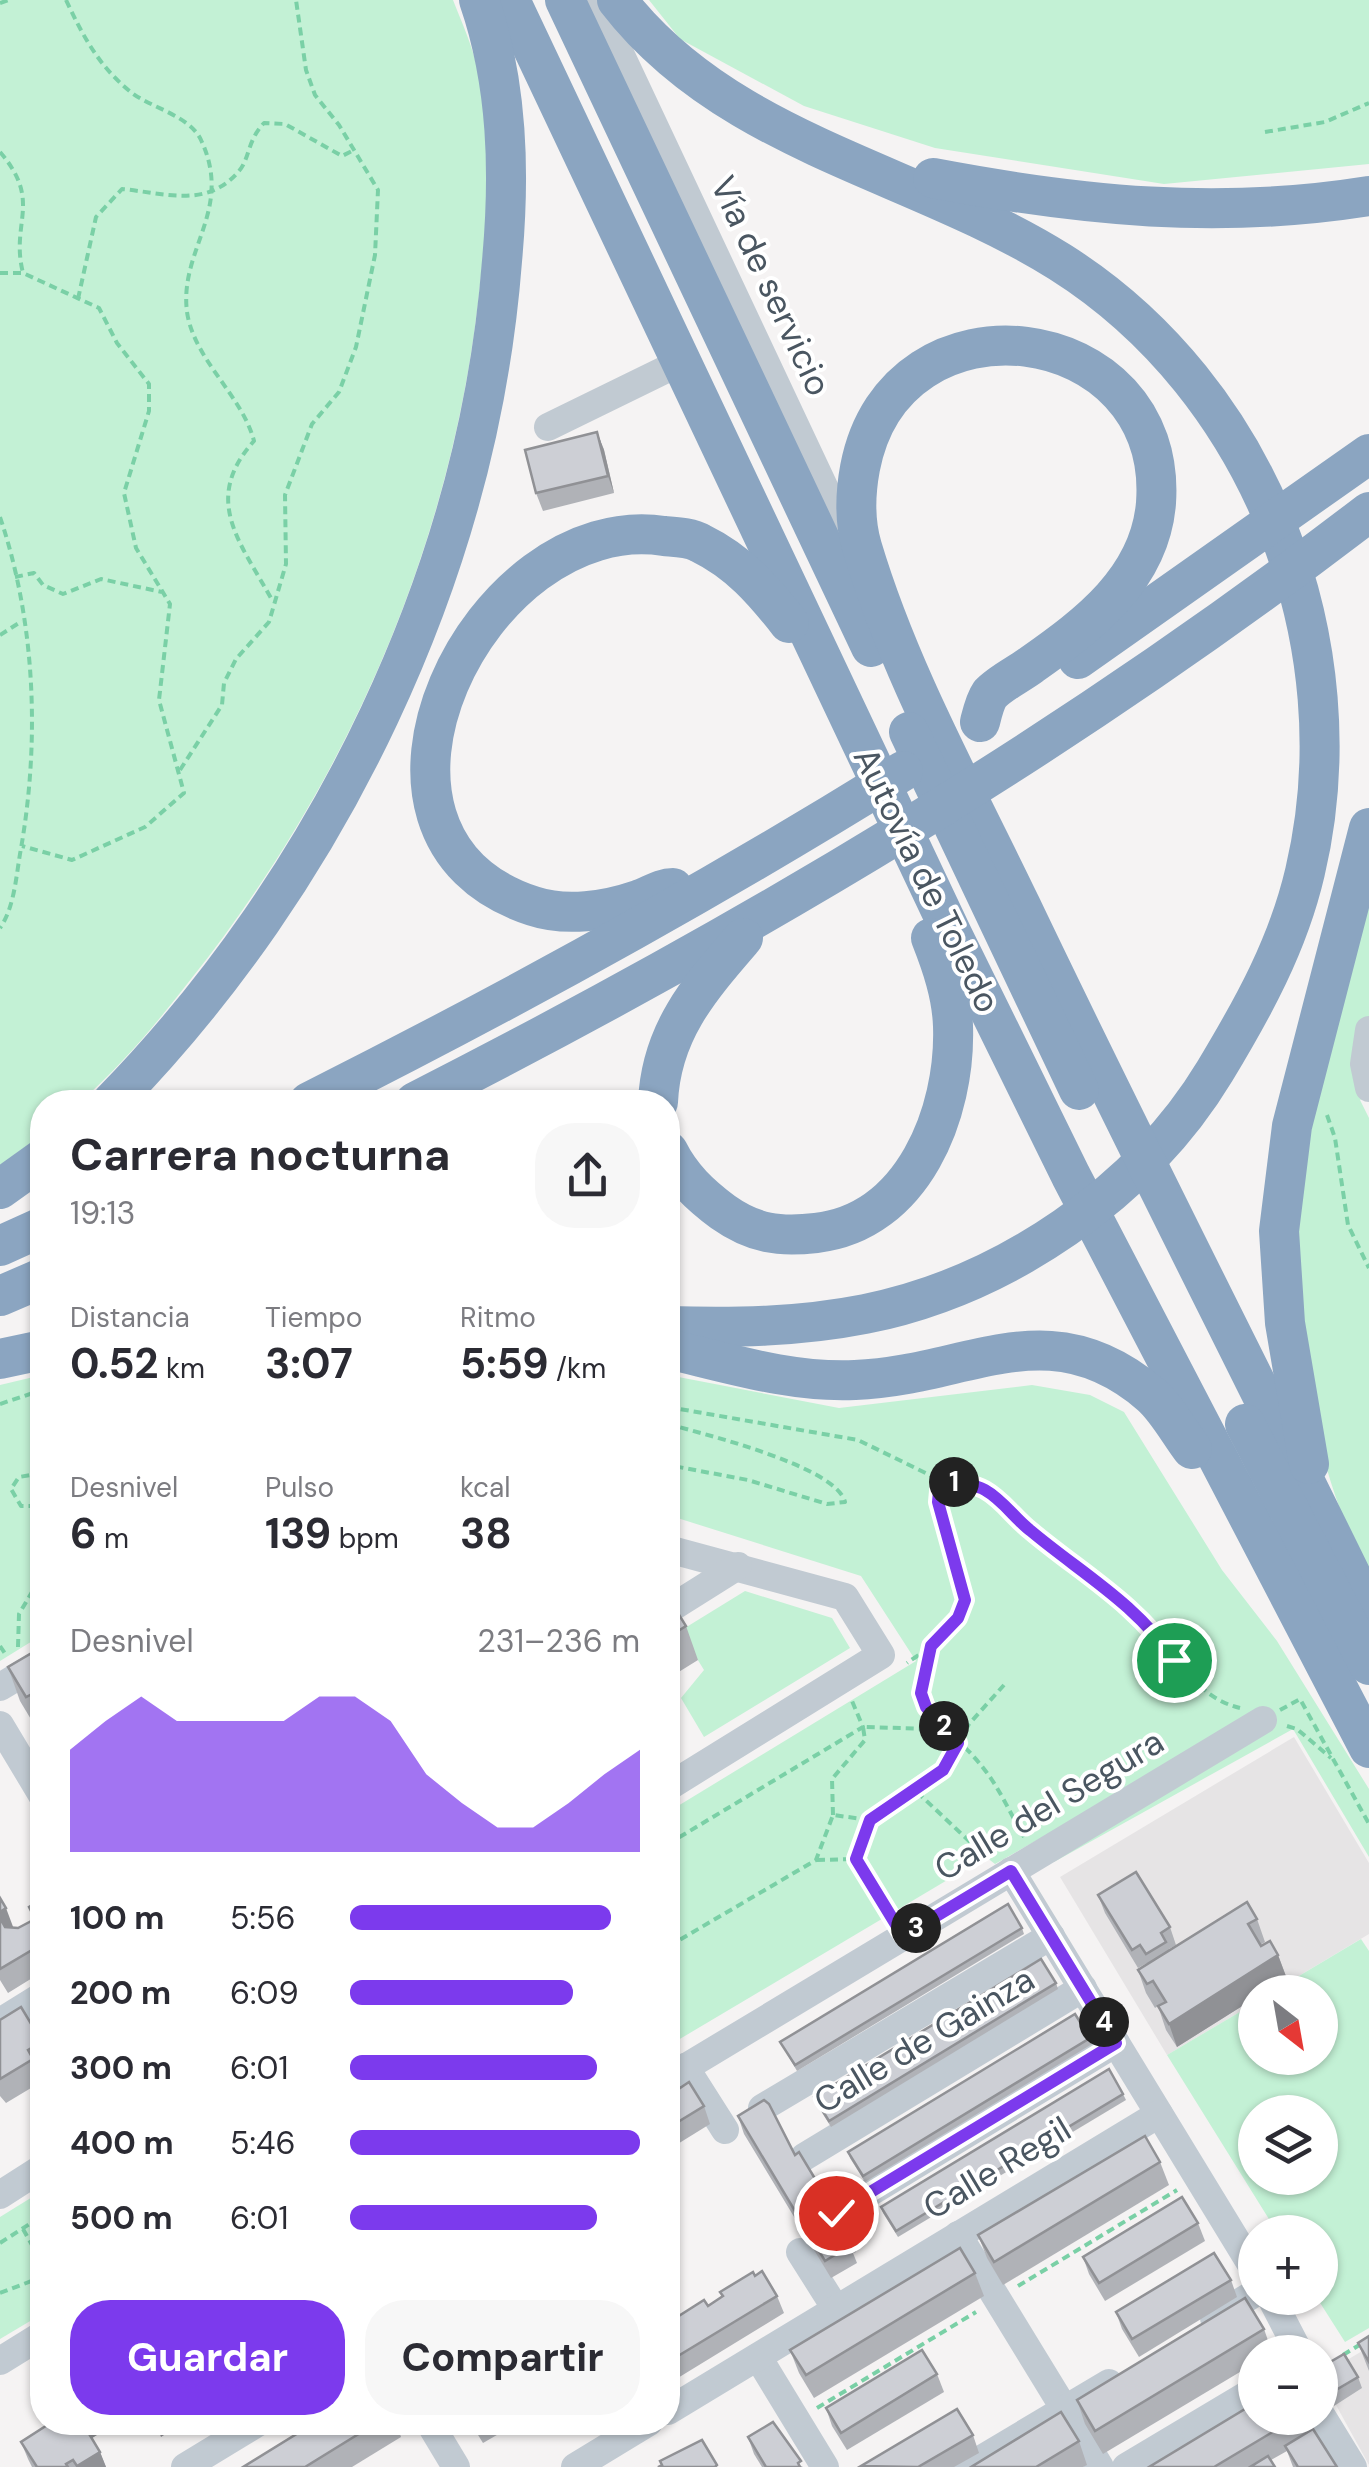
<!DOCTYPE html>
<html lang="es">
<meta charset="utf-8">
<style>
:root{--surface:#fff;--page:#f7f7f7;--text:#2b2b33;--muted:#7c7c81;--accent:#7c3aed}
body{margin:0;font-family:"DM Sans",sans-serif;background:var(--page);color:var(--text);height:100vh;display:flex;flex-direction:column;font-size:38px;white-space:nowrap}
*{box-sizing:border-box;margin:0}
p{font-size:32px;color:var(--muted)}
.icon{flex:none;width:55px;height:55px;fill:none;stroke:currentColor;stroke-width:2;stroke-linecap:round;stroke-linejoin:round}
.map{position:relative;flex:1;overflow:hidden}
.drawer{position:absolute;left:30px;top:1090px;width:650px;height:1345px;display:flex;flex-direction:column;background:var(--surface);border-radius:40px;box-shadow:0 2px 8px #0004}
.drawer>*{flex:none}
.needle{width:65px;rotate:149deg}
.fabs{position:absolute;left:1238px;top:1975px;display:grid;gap:20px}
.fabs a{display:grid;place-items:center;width:100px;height:100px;border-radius:50%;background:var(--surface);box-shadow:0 2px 8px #0004;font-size:50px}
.pin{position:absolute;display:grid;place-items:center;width:85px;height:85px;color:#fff;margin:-42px;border:5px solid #fff;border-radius:50%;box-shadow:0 2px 10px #0007}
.km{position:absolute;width:50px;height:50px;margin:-25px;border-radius:50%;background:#222;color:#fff;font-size:28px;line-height:50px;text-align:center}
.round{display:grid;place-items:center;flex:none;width:105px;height:105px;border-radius:40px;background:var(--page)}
.head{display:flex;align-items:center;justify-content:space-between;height:170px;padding:0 40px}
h1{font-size:45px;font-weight:700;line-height:75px}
.metrics{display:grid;grid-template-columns:repeat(3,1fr);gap:15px;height:170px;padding:10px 40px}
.metrics div{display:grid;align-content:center}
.metrics b{font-size:42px;font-weight:700}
.metrics small{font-size:28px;font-weight:400}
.metrics p{font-size:28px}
.chart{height:280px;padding:20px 40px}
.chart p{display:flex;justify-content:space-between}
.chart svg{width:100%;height:180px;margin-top:10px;fill:var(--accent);opacity:.7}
.cta{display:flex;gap:20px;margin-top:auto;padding:20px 40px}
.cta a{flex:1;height:115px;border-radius:40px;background:var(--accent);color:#fff;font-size:40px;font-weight:700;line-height:115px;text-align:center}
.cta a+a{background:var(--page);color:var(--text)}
ul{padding:0 40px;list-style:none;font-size:32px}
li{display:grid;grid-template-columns:160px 120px 1fr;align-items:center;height:75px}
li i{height:25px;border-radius:12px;background:var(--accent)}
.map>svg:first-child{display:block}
</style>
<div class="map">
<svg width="1369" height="2467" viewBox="0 0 1369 2467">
<rect width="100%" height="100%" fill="#f5f3f3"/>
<!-- education -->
<g fill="#e6e4e5">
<path d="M1294,1737L1369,1863V1934L1272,1992H1255V2003L1167,2055L1060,1877Z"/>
<path d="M1369,2347V2465L1320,2376Z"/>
</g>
<!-- green -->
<g fill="#c3f1d5" fill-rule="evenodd">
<path d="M0,0H453C462,23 473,47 478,72C492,139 488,207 481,275C457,532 351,778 191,979C156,1024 122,1065 80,1102H42V1135L0,1165Z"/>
<path d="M649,0H1369V164L1164,184L935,148L804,106L680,39Z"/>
<path d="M1369,893V1093L1360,1100L1369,1118V1577C1302,1442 1282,1279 1311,1130C1326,1051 1350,972 1369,893Z"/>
<path d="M42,1375V1635L0,1661V1385Z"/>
<path d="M668,1375L839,1408L1032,1385L1090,1395L1124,1412L1222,1570L1277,1641L1369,1789V1857L1293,1729L1054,1862L1039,1839L995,1864L986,1857L668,2046V1812L916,1661L861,1576L668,1515Z"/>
<path d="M745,1591L832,1618L850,1648L704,1737L681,1698L704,1670L680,1631Z"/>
<path d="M1361,1939L1369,1951V2328L1345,2342L1317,2298L1320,2232H1277L1167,2055L1255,2003V2058H1320V1992H1272ZM1320,2112V2178H1255V2112Z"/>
<path d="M42,2191V2314L0,2339V2217Z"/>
</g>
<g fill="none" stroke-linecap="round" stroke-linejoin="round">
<!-- path -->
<g stroke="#7ad0a6" stroke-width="4" stroke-dasharray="8 5" stroke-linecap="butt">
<path d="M66,0C83,36 99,67 132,93C152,108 190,116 201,140C234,210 179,249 187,312C194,360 242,395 254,441C201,500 241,543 272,600"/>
<path d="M0,3L9,0"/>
<path d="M1265,132L1325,122L1369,103"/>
<path d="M0,152C43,202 10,222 23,273"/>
<path d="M0,273H23L99,308L117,343L149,384V411L124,493L136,548L170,604L159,700L184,793L145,827L72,860L22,846"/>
<path d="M78,299L96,217L122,189C165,193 207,209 239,171C250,158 247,141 264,123L285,124L342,156L354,150"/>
<path d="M0,517C36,624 40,744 20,854C16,878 14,908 0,928"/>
<path d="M15,577L34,573L43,585L63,594L101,579L162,592"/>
<path d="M0,635L22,621"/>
<path d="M180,770L222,705L224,683L236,659L269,622L286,564L285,495L312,424L339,392L356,347L375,255L378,190L339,125L315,95L306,70L296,0"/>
<path d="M1327,1115L1335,1138L1348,1225L1369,1268"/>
<path d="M0,1404L42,1390"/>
<path d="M668,1407L858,1440L940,1480C934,1534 989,1593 946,1636C935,1646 919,1654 907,1663"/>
<path d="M668,1424C703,1434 836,1466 845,1502L827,1504L748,1480L668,1465"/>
<path d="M42,1473L19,1477L11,1489L21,1506H42"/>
<path d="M940,1480C955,1482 972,1483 985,1490C1003,1500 1015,1518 1031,1531C1073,1566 1117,1594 1155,1634C1182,1662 1198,1698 1240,1708"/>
<path d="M41,1511L42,1554"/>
<path d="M0,1646L6,1655"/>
<path d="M931,1646C906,1714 948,1722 984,1769C1000,1789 1011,1815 1024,1837"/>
<path d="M18,1647L19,1614L42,1575"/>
<path d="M1280,1710L1300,1699L1369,1824"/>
<path d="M1287,1726L1297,1729L1331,1758"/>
<path d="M917,1792L986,1857"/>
<path d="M833,1815L832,1779L865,1740L863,1727L966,1730"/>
<path d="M668,1844L863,1727L852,1701"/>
<path d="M856,1859L893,1919"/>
<path d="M817,1860L856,1859L870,1820"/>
<path d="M668,1943L676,1942L816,1860L833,1815L870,1820L917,1792L943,1770L969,1724L1004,1685"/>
<path d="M668,1959L676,1942"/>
<path d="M23,2229L42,2263"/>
<path d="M0,2243L42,2216"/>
<path d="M1018,2286L1177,2190"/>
<path d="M0,2293L42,2277"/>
<path d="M1343,2355L1369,2339"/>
<path d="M817,2408L976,2312"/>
</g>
<!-- minor -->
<g stroke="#c1cad2" stroke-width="28">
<path d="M595,0L851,544"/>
<path d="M548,427L683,361"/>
<path d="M1369,1030L1364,1064L1369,1088"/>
<path d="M668,1549L845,1597L881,1655L668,1787"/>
<path d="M668,1610L738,1566"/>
<path d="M0,1687L42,1662"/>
<path d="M0,1725L42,1795"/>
<path d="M1011,1871L1255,2271"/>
<path d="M0,2022L42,1996"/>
<path d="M685,2067L725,2130"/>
<path d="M668,2078L1263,1720"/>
<path d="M762,2108L1051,1936"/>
<path d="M804,2157L1083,1988"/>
<path d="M0,2195L42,2168"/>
<path d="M836,2213L1116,2043"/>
<path d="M958,2235L1100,2467"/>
<path d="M800,2252L836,2309"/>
<path d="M1271,2298L1299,2352"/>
<path d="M1214,2318L1255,2293"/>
<path d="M758,2357L825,2467"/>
<path d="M0,2361L42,2335"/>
<path d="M668,2411L1159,2114"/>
<path d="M1320,2413L1353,2467"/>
<path d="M429,2422L456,2467"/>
<path d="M185,2467L259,2422"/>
<path d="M575,2467L649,2422"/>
<path d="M968,2467L1109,2383"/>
<path d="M1126,2467L1255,2390"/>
</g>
<!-- highway -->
<g stroke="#8ba5c1" stroke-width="40">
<path d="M510,0L952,934L1071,1176L1369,1748"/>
<path d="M565,0L871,647"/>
<path d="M617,0C727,143 913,170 1060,262C1260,388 1359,644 1305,872C1288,945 1253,1008 1215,1071C1142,1192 1005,1286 865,1314C799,1327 734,1328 668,1326"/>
<path d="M933,178C1081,206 1219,220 1369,196"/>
<path d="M1078,659L1369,454"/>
<path d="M980,722C982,714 985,701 990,694C1000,683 1019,674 1031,665C1088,625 1150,579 1156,503C1169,318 895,283 860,468C855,495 854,520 862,547C899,671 965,789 1021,906C1134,1143 1254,1376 1369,1612"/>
<path d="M909,732L1079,1090"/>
<path d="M673,888C661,888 650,896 638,900C606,911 566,917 533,906C317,836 481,508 664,536C675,537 690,537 700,543C739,562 763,590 789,623"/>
<path d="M112,1102C329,880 478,573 502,261C510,174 508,84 479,0"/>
<path d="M309,1102C512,1000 710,891 903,771"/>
<path d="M415,1102C749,932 1071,741 1369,512"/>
<path d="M658,1102C661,1032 699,989 743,938"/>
<path d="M668,1151C681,1177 700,1195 723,1212C754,1234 779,1237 816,1233C913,1222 956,1113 953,1026C952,995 942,966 931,938"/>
<path d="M0,1189L42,1159"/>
<path d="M0,1246L42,1227"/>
<path d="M0,1296L42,1278"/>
<path d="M668,1349C728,1363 792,1383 855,1380C968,1376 1049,1307 1151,1395C1167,1409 1179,1432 1192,1449"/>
<path d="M0,1359L42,1350"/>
<path d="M1245,1424L1369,1665"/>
<path d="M1309,1464L1285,1323L1279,1231L1292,1126L1369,828"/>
</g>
</g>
<!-- wall -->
<g fill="#b0b2b7">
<path d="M597,432L604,450L614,493L543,511L536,493Z"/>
<path d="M668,1597L686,1626L698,1660L669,1678L671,1682L668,1684Z"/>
<path d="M42,1647V1729L38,1731L20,1701L8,1667Z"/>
<path d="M1098,1895L1170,1927L1176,1945L1169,1949V1950L1257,1919L1265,1942L1260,1945L1278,1955L1287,1979L1255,1992V1998L1177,2047L1166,2030L1158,2006L1161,2004L1155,2008L1146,1993L1138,1970L1148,1964L1147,1963L1138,1968L1105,1913Z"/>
<path d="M0,1898L13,1928H18L34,1920L29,1907L42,1899V1972L8,1993L0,1980Z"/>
<path d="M1022,1928L1024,1934L797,2071L783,2047L780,2042Z"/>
<path d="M1056,1983L1058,1989L831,2127L816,2103L814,2097Z"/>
<path d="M0,2020L42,2042V2070L38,2073L41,2082L6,2103L0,2096Z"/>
<path d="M1090,2038L1092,2044L865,2182L850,2158L848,2152Z"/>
<path d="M680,2088L704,2106L710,2124L668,2150V2090Z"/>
<path d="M1123,2094L1126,2100L898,2237L883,2213L881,2207Z"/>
<path d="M738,2116L795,2155L820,2187L825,2203L849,2234L856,2252L853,2253L857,2263L831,2278L744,2134Z"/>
<path d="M1160,2162L1169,2185L1003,2285L987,2258L978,2235Z"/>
<path d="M1198,2223L1205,2241L1105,2301L1089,2274L1083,2257Z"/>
<path d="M975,2273L984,2296L814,2398L799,2373L790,2350Z"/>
<path d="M755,2276L777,2296L784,2313L668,2384V2328L722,2297L720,2292Z"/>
<path d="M1231,2280L1237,2297L1139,2357L1122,2329L1116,2312Z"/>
<path d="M1264,2329L1272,2352H1255V2363L1103,2454L1085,2424L1077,2400Z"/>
<path d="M1369,2336V2371L1358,2343Z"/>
<path d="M1320,2368L1358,2377L1362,2388L1334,2406L1320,2383Z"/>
<path d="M937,2374L944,2392L847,2450L832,2426L826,2408Z"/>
<path d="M1255,2418H1302L1308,2432L1337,2467H1293L1287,2451L1271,2460L1275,2467H1149Z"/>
<path d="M52,2422H110L111,2426L92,2438L100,2452L106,2467H32L28,2459L21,2442Z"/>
<path d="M316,2422H396L401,2437L352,2467H243Z"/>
<path d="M470,2422H507L509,2428L483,2443Z"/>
<path d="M586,2422H604L591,2431Z"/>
<path d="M973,2435L979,2453L954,2467H861Z"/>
<path d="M748,2437L803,2467H762L754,2454Z"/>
<path d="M1079,2441L1087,2465L1083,2467H971Z"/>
</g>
<!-- shaded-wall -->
<g fill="#909195">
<path d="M597,432L604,450L614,493L608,476Z"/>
<path d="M6,1908L15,1932L6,1937L0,1921V1912Z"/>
<path d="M1278,1955L1287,1979L1265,1992H1255V1998L1177,2047L1169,2024Z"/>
<path d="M110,2422L111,2426L89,2440L82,2423Z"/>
<path d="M155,2422H184L161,2437Z"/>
<path d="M100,2452L106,2467H77V2466Z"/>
</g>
<!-- building -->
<g fill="#cdcfd5" stroke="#909195" stroke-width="2.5">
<path d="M597,432L608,476L536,493L525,450Z"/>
<path d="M668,1597L686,1626L668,1637Z"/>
<path d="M42,1647V1689L26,1697L8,1667Z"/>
<path d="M1136,1872L1170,1927L1161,1933L1166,1942L1146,1954L1140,1945L1132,1950L1098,1895Z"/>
<path d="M0,1898L6,1908L0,1912Z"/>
<path d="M42,1899V1944L0,1969V1918L5,1927L18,1928L35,1919L29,1907Z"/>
<path d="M1247,1902L1257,1919L1248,1924L1261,1946L1270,1941L1278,1955L1169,2024L1158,2006L1166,2002L1153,1981L1147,1984L1138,1970Z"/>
<path d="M1008,1904L1022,1928L795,2065L780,2042Z"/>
<path d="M1041,1959L1056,1983L829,2121L814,2097Z"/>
<path d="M21,2007L42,2042L28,2050L33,2059L0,2079V2020Z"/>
<path d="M1075,2014L1090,2038L863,2176L848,2152Z"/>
<path d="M1109,2069L1123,2094L896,2231L881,2207Z"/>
<path d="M689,2082L704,2106L668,2128V2090L677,2084L680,2088Z"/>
<path d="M764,2100L769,2104L795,2155L799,2152L820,2187L815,2189L824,2204L829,2200L849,2234L845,2236L851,2245L825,2261L738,2116Z"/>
<path d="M1145,2136L1160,2162L994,2262L978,2235Z"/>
<path d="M1182,2197L1198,2223L1099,2283L1083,2257Z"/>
<path d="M960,2248L975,2273L806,2375L790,2350Z"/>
<path d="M1214,2253L1231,2280L1132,2339L1116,2312Z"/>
<path d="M762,2271L777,2296L668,2362V2328L673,2325L671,2321L704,2300L708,2306L723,2296L720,2292L753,2272L755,2276Z"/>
<path d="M1245,2298L1264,2329L1095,2431L1077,2400Z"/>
<path d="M1369,2336V2362L1358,2343Z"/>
<path d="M922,2350L937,2374L841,2433L826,2408Z"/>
<path d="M1344,2354L1358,2377L1329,2394L1320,2378V2368Z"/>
<path d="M1255,2403V2418H1296L1214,2467H1149Z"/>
<path d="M957,2409L973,2435L918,2467L861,2466Z"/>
<path d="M1061,2412L1079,2441L1036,2467H971Z"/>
<path d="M52,2422H82L100,2452L77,2466L73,2460L66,2464L68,2467H37L21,2442Z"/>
<path d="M316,2422H378L305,2467H243Z"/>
<path d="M773,2422L801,2461L798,2463L800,2467H766L748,2437Z"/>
<path d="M1313,2429L1337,2467H1298L1285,2446Z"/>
<path d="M702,2440L717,2465L715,2467H658L662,2465L660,2461Z"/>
<path d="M1268,2456L1275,2467H1250Z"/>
</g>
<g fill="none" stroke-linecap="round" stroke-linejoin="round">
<defs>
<path id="route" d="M836,2213L1116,2043L1011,1871L903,1936L856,1859L870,1820L943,1770L958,1743L926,1707L921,1693L931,1646L958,1618L965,1600L938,1502L940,1480C955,1482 972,1483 985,1490C1003,1500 1015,1519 1031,1531C1081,1573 1137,1604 1174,1660"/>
</defs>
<!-- route casing -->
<use href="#route" stroke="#fff" stroke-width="20"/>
<!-- route -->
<use href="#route" stroke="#7c3aed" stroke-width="12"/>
</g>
<g text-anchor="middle" stroke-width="8" stroke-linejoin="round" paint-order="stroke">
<!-- street labels -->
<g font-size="35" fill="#4a5661" stroke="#fff">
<text transform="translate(771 286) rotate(65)" y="12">Vía de servicio</text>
<text transform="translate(927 880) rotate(64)" y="12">Autovía de Toledo</text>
<text transform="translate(1049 1805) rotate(-31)" y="12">Calle del Segura</text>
<text transform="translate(924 2040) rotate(-31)" y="12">Calle de Gainza</text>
<text transform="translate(997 2168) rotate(-31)" y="12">Calle Regil</text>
</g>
</g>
</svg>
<div class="fabs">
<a><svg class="needle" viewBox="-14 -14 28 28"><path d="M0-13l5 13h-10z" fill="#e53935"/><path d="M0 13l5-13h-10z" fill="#7c7c81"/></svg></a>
<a><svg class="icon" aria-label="layers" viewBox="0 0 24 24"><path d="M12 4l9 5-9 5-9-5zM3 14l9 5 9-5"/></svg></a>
<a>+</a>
<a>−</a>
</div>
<div class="pin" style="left:1174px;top:1660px;background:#1e9e55"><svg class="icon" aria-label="arrive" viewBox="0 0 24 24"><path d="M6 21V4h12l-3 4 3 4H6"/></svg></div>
<div class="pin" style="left:836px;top:2213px;background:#d93025"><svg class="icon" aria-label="check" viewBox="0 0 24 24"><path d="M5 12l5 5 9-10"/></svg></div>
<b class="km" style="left:954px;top:1482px">1</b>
<b class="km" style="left:944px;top:1726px">2</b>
<b class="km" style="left:916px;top:1928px">3</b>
<b class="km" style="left:1104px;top:2022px">4</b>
<section class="drawer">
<div class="head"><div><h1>Carrera nocturna</h1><p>19:13</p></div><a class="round"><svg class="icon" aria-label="share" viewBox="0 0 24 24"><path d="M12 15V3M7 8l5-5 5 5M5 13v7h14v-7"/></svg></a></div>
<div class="metrics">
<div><p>Distancia</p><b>0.52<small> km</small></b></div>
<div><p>Tiempo</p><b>3:07</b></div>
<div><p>Ritmo</p><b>5:59<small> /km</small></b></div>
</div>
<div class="metrics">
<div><p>Desnivel</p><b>6<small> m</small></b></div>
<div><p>Pulso</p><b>139<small> bpm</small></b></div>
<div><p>kcal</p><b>38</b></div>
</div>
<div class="chart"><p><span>Desnivel</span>231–236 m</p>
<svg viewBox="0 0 160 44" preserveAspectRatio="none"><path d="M0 44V19L10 12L20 6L30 12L40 12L50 12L60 12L70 6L80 6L90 12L100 25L110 32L120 38L130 38L140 32L150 25L160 19V44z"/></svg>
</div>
<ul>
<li><b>100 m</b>5:56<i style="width:90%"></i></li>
<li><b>200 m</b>6:09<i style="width:77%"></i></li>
<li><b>300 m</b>6:01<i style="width:85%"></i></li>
<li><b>400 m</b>5:46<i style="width:100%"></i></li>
<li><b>500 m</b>6:01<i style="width:85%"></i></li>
</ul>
<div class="cta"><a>Guardar</a><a>Compartir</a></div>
</section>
</div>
